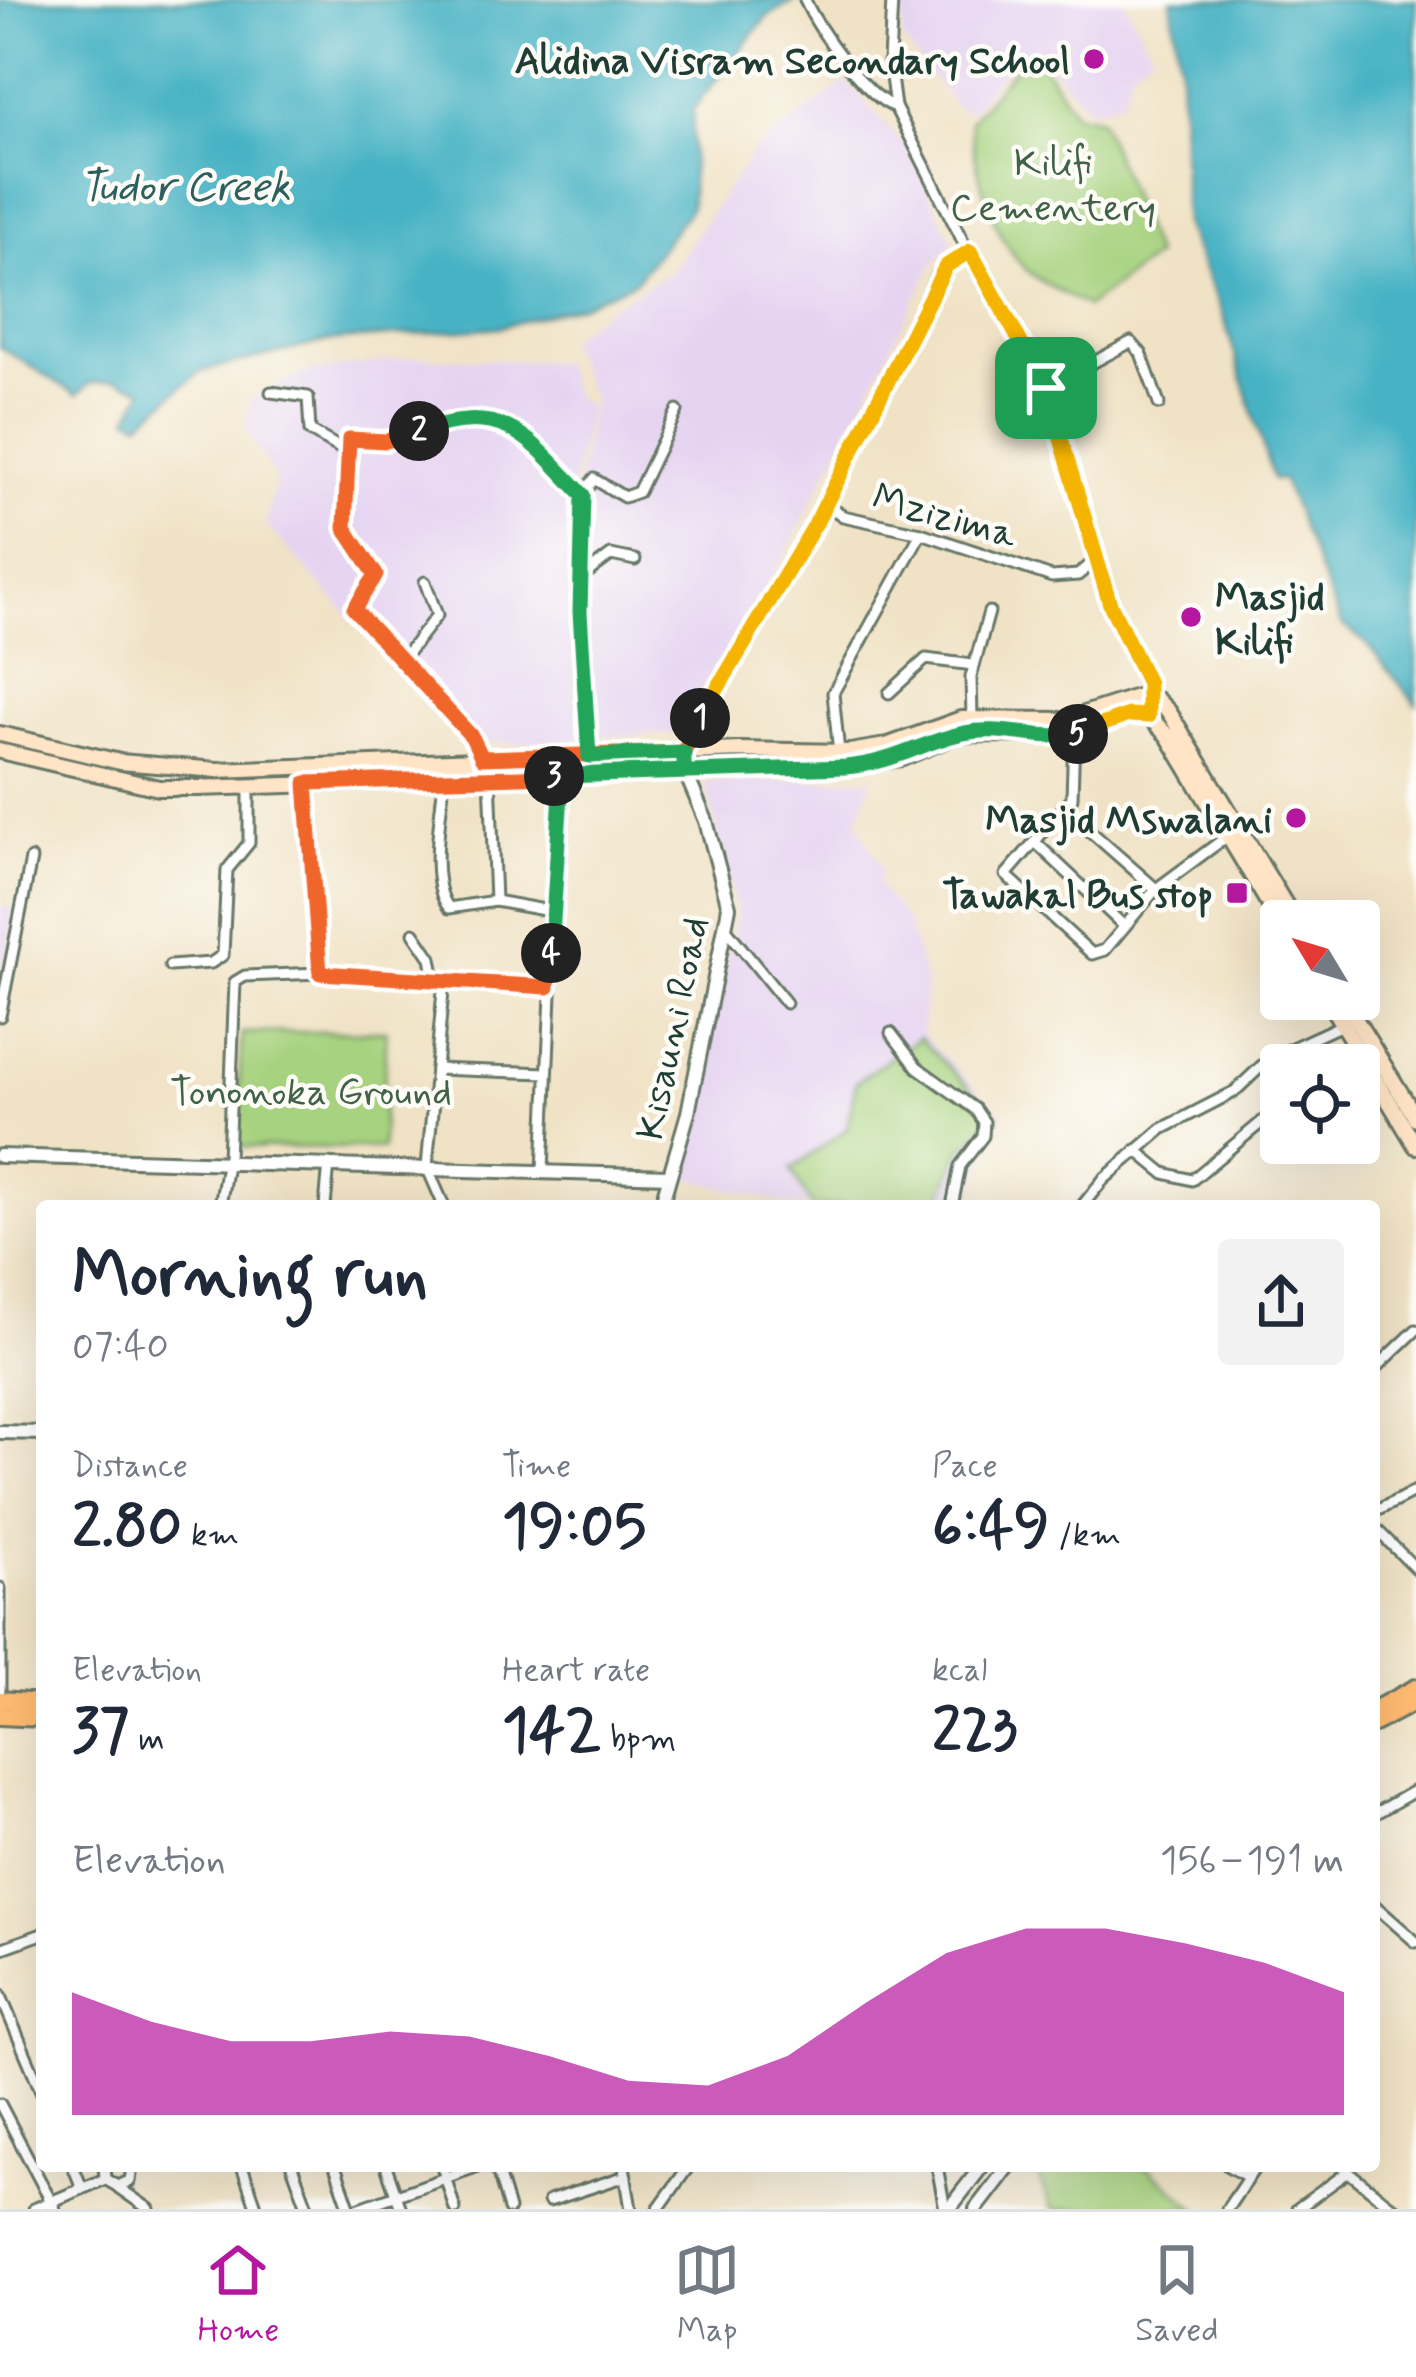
<!DOCTYPE html>
<meta charset="utf-8">
<style>
:root{--surface:#fff;--page:#f2f2f3;--text:#1f2937;--muted:#747a83;--line:#e0e1e3;--accent:#b5179e}
body{margin:0;font-family:Mynerve,sans-serif;background:var(--page);color:var(--text);height:100vh;display:flex;flex-direction:column;font-size:45px;white-space:nowrap}
*{box-sizing:border-box;margin:0}
p{font-size:39px;color:var(--muted)}
.icon{flex:none;width:66px;height:66px;fill:none;stroke:currentColor;stroke-width:2;stroke-linecap:round;stroke-linejoin:round}
.map{position:relative;flex:1;overflow:hidden}
.sheet{position:absolute;left:36px;top:1200px;width:1344px;height:972px;display:flex;flex-direction:column;background:var(--surface);border-radius:12px;box-shadow:0 12px 48px #0002}
.sheet>*{flex:none}
.needle{width:78px;rotate:308deg}
.controls{position:absolute;left:1260px;top:900px;display:grid;gap:24px}
.controls a{display:grid;place-items:center;width:120px;height:120px;border-radius:12px;background:var(--surface);box-shadow:0 12px 48px #0002;font-size:60px}
.pin{position:absolute;display:grid;place-items:center;width:102px;height:102px;color:#fff;margin:-51px;border-radius:24px;box-shadow:0 6px 18px #0006}
.km{position:absolute;width:60px;height:60px;margin:-30px;border-radius:50%;background:#222;color:#fff;font-size:33px;line-height:60px;text-align:center}
.round{display:grid;place-items:center;flex:none;width:126px;height:126px;border-radius:12px;background:var(--page)}
.head{display:flex;align-items:center;justify-content:space-between;height:204px;padding:0 36px}
h1{font-size:66px;font-weight:700;line-height:90px}
.figures{display:grid;grid-template-columns:repeat(3,1fr);gap:18px;height:204px;padding:12px 36px}
.figures div{display:grid;align-content:center}
.figures b{font-size:60px;font-weight:700}
.figures small{font-size:33px;font-weight:400}
.figures p{font-size:33px}
.chart{height:336px;padding:24px 36px}
.chart p{display:flex;justify-content:space-between}
.chart svg{width:100%;height:216px;margin-top:12px;fill:var(--accent);opacity:.7}
.menu{display:flex;justify-content:space-around;align-items:center;height:168px;border-top:3px solid var(--line);background:var(--surface);font-size:33px;color:var(--muted)}
.menu a{display:grid;justify-items:center;gap:6px}
.menu .selected{color:var(--accent)}
.map>svg:first-child{display:block}
</style>
<div class="map">
<svg width="1416" height="2209" viewBox="0 0 1416 2209">
<rect width="100%" height="100%" fill="#fdfcf7"/>
<filter id="ink" filterUnits="userSpaceOnUse"><feTurbulence type="fractalNoise" baseFrequency=".00833" numOctaves="2"/><feDisplacementMap in="SourceGraphic" scale="24" xChannelSelector="R" yChannelSelector="G"/><feConvolveMatrix kernelMatrix="1 2 1 2 8 2 1 2 1" color-interpolation-filters="sRGB"/></filter>
<filter id="wash" filterUnits="userSpaceOnUse"><feTurbulence type="fractalNoise" baseFrequency=".004" numOctaves="4" result="noise"/><feDisplacementMap in="SourceGraphic" scale="48" xChannelSelector="R" yChannelSelector="G"/><feGaussianBlur stdDeviation="2.7" result="paint"/><feColorMatrix in="noise" values="0 0 0 0 0 0 0 0 0 0 0 0 0 0 0 0 0 1.4 0 .05"/><feComposite in="paint" operator="in"/></filter>
<g filter="url(#wash)">
<rect width="100%" height="100%" fill="#f0e2c5"/>
<!-- built -->
<g fill="#e5d3f1">
<path d="M902,0H1124L1152,53L1132,69L1122,100L1091,111L1035,50L1015,56L970,112L956,107L903,40Z"/>
<path d="M846,81L907,148L953,244L933,264L777,570L674,734L598,736L585,588L571,521L593,401L566,340L609,307L670,273L751,154Z"/>
<path d="M413,357L561,362L575,398L589,407L566,516L578,643L579,744L464,742L266,525L276,479L245,428L252,397L304,373Z"/>
<path d="M872,779L857,822L882,868L878,886L907,921L926,984L922,1035L1003,1115L967,1206H793L682,1176L737,913L705,782Z"/>
<path d="M0,906L16,908L0,985Z"/>
</g>
<!-- green -->
<g fill="#a7d27f" stroke="#63885a" stroke-width="3">
<path d="M1024,56L1040,61L1075,114L1100,119L1155,256L1087,307C1069,296 1045,286 1029,272C991,238 975,170 970,121Z"/>
<path d="M386,1031L382,1148L236,1147L242,1033Z"/>
<path d="M919,1038L997,1115L961,1150L937,1205L812,1206L791,1170L847,1129L856,1082Z"/>
<path d="M1034,2166H1146L1197,2209H1052Z"/>
</g>
<!-- water -->
<g fill="#47b2c4" stroke="#33787c" stroke-width="3">
<path d="M0,0H796L767,17L693,109L691,207L636,281L583,304L500,327L328,341L199,372L140,423L129,417L144,389L116,380L90,383L77,395L0,347Z"/>
<path d="M1171,0H1416V704L1366,643L1341,624L1282,479L1273,480L1222,312L1184,224L1180,68Z"/>
</g>
</g>
<g filter="url(#ink)">
<g fill="none" stroke-linecap="round" stroke-linejoin="round">
<defs>
<g id="minor">
<path d="M805,0C817,28 866,97 895,107L989,293L1046,388L1110,604L1151,698"/>
<path d="M892,0L889,62L895,107"/>
<path d="M1046,388L1131,342L1141,353L1159,404"/>
<path d="M271,392L308,397L310,431L347,452"/>
<path d="M826,504L843,516L921,533L1052,577L1078,575L1096,560"/>
<path d="M583,576L611,555L635,560"/>
<path d="M403,659L437,615L425,582"/>
<path d="M889,693L926,659L973,665"/>
<path d="M972,718L971,677L989,612"/>
<path d="M1074,735L1072,798L1006,875L1092,954L1105,950L1156,889L1229,835"/>
<path d="M684,752L826,504L937,274L970,251"/>
<path d="M839,753L833,693L921,533"/>
<path d="M589,756L580,623L583,495L594,479L624,497L638,492L677,411"/>
<path d="M482,758C465,722 355,621 354,602L376,575L343,521L349,439L386,441L486,419L533,439L583,495"/>
<path d="M444,778C442,812 427,881 449,908L495,901L490,776"/>
<path d="M1065,809L1156,889"/>
<path d="M1035,842L1124,926"/>
<path d="M495,901L555,912"/>
<path d="M727,930L786,1003"/>
<path d="M414,933L431,958L435,980"/>
<path d="M170,966L211,963L223,955L227,870L249,843V785"/>
<path d="M320,973L548,987"/>
<path d="M0,1016L31,859"/>
<path d="M891,1033L917,1067L975,1109L984,1122L983,1136L960,1166L952,1206"/>
<path d="M1266,1061L1281,1088"/>
<path d="M436,1069L547,1073"/>
<path d="M1136,1150L1164,1173L1192,1180L1281,1106"/>
<path d="M543,1170L561,776"/>
<path d="M220,1206L228,1159L235,982L245,976L320,973L306,783"/>
<path d="M325,1206L329,1164"/>
<path d="M444,1206L427,1167L444,980"/>
<path d="M1082,1206L1103,1180L1162,1129L1234,1092L1270,1058L1342,1025"/>
<path d="M1374,1370L1416,1330"/>
<path d="M1374,1512L1416,1491"/>
<path d="M1374,1527L1416,1569"/>
<path d="M0,1588V1690"/>
<path d="M1374,1814L1416,1790"/>
<path d="M1374,1905L1416,1942"/>
<path d="M0,1949L42,1934"/>
<path d="M0,1994L42,2093"/>
<path d="M0,2104L55,2209"/>
<path d="M73,2166L82,2188"/>
<path d="M104,2166L105,2179L117,2186L130,2181L132,2166"/>
<path d="M242,2166L257,2209"/>
<path d="M292,2166L308,2209"/>
<path d="M335,2166L350,2209"/>
<path d="M386,2166L401,2209"/>
<path d="M442,2166L455,2209"/>
<path d="M496,2166L509,2209"/>
<path d="M624,2166L631,2209"/>
<path d="M937,2166L945,2209"/>
<path d="M1228,2166L1248,2177"/>
<path d="M1341,2166L1395,2209"/>
<path d="M119,2188L149,2209"/>
<path d="M549,2201L626,2176"/>
<path d="M34,2209L105,2179"/>
<path d="M357,2209L479,2166"/>
<path d="M658,2209L689,2166"/>
<path d="M1227,2209L1256,2166"/>
<path d="M1297,2209L1348,2172"/>
</g>
<g id="tertiary">
<path d="M0,1156L669,1176"/>
<path d="M661,1206L688,1113L729,907L706,821L684,769V752"/>
<path d="M0,1432L42,1433"/>
<path d="M949,2209L982,2166"/>
<path d="M976,2209L1009,2166"/>
</g>
<g id="secondary">
<path d="M0,734L120,762L217,770L740,750L850,752L886,746L961,719L1065,720L1140,696L1157,700L1169,712L1295,921"/>
<path d="M0,751L159,788H198L846,767L902,758L960,734L1074,735L1128,715L1148,716L1168,736L1281,924"/>
<path d="M1327,999L1416,1146"/>
<path d="M1343,999L1416,1118"/>
</g>
<g id="trunk">
<path d="M0,1700L42,1703"/>
<path d="M1374,1710L1416,1688"/>
<path d="M0,1716L42,1718"/>
<path d="M1374,1723L1416,1701"/>
</g>
</defs>
<!-- minor casing -->
<use href="#minor" stroke="#687767" stroke-width="15"/>
<!-- tertiary casing -->
<use href="#tertiary" stroke="#687767" stroke-width="18"/>
<!-- secondary casing -->
<use href="#secondary" stroke="#687767" stroke-width="20"/>
<!-- trunk casing -->
<use href="#trunk" stroke="#687767" stroke-width="22"/>
<!-- minor -->
<use href="#minor" stroke="#fff" stroke-width="9"/>
<!-- tertiary -->
<use href="#tertiary" stroke="#fff" stroke-width="12"/>
<!-- secondary -->
<use href="#secondary" stroke="#ffe4c6" stroke-width="14"/>
<!-- trunk -->
<use href="#trunk" stroke="#ffbb71" stroke-width="16"/>
</g>
</g>
<g fill="none" stroke-linecap="round" stroke-linejoin="round" filter="url(#ink)">
<defs>
<path id="split-1" d="M700,718L816,523L946,266L970,251L1046,388"/>
<path id="split-2" d="M419,431L386,441L349,439L345,528L376,575L354,609L472,737L482,758L684,752L700,718"/>
<path id="split-3" d="M419,431C506,402 528,437 583,495L580,612L589,756L684,752V770L554,776"/>
<path id="split-4" d="M551,953L548,987L320,973L306,783L554,776"/>
<path id="split-5" d="M551,953L562,776L846,767C897,762 921,742 964,733C1001,725 1039,741 1078,734"/>
<path id="split-6" d="M1046,388L1110,604L1148,683V716L1128,715L1078,734"/>
</defs>
<!-- split-1 casing -->
<use href="#split-1" stroke="#fff" stroke-width="24"/>
<!-- split-2 casing -->
<use href="#split-2" stroke="#fff" stroke-width="24"/>
<!-- split-3 casing -->
<use href="#split-3" stroke="#fff" stroke-width="24"/>
<!-- split-4 casing -->
<use href="#split-4" stroke="#fff" stroke-width="24"/>
<!-- split-5 casing -->
<use href="#split-5" stroke="#fff" stroke-width="24"/>
<!-- split-6 casing -->
<use href="#split-6" stroke="#fff" stroke-width="24"/>
<!-- split-1 -->
<use href="#split-1" stroke="#f5b400" stroke-width="15"/>
<!-- split-2 -->
<use href="#split-2" stroke="#f0652b" stroke-width="15"/>
<!-- split-3 -->
<use href="#split-3" stroke="#22a559" stroke-width="15"/>
<!-- split-4 -->
<use href="#split-4" stroke="#f0652b" stroke-width="15"/>
<!-- split-5 -->
<use href="#split-5" stroke="#22a559" stroke-width="15"/>
<!-- split-6 -->
<use href="#split-6" stroke="#f5b400" stroke-width="15"/>
</g>
<!-- markers -->
<g fill="#b5179e" stroke="#fdfcf7" stroke-width="4.5">
<circle cx="1094" cy="59" r="12"/>
<circle cx="1191" cy="617" r="12"/>
<circle cx="1296" cy="818" r="12"/>
<rect x="1225" y="881" width="24" height="24" rx="6"/>
</g>
<g text-anchor="middle" stroke-width="9" stroke-linejoin="round" paint-order="stroke">
<!-- poi labels -->
<g font-size="39" font-weight="bold" fill="#1f3d34" stroke="#fdfcf7" text-anchor="end">
<text x="1070" y="73">Alidina Visram Secondary School</text>
<text x="1215" y="609" text-anchor="start">Masjid<tspan x="1215" dy="45">Kilifi</tspan></text>
<text x="1272" y="832">Masjid Mswalani</text>
<text x="1213" y="907">Tawakal Bus stop</text>
</g>
<!-- park labels -->
<g font-size="39" fill="#416247" stroke="#fdfcf7">
<text x="1053" y="175">Kilifi<tspan x="1053" dy="45">Cementery</tspan></text>
<text x="311" y="1104">Tononoka Ground</text>
</g>
<!-- street labels -->
<g font-size="39" fill="#1f3d34" stroke="#fdfcf7">
<text transform="translate(945 514) rotate(16)" y="14">Mzizima</text>
<text transform="translate(671 1028) rotate(-78)" y="14">Kisauni Road</text>
</g>
<!-- water labels -->
<g font-size="42" font-style="italic" fill="#2b605f" stroke="#fdfcf7">
<text x="185" y="200">Tudor Creek</text>
</g>
</g>
</svg>
<div class="controls">
<a><svg class="needle" viewBox="-14 -14 28 28"><path d="M0-13l5 13h-10z" fill="#e53935"/><path d="M0 13l5-13h-10z" fill="#747a83"/></svg></a>
<a><svg class="icon" aria-label="locate" viewBox="0 0 24 24"><circle cx="12" cy="12" r="6"/><path d="M12 2v4M12 18v4M2 12h4M18 12h4"/></svg></a>
</div>
<div class="pin" style="left:1046px;top:388px;background:#1e9e55"><svg class="icon" aria-label="arrive" viewBox="0 0 24 24"><path d="M6 21V4h12l-3 4 3 4H6"/></svg></div>
<b class="km" style="left:700px;top:718px">1</b>
<b class="km" style="left:419px;top:431px">2</b>
<b class="km" style="left:554px;top:776px">3</b>
<b class="km" style="left:551px;top:953px">4</b>
<b class="km" style="left:1078px;top:734px">5</b>
<section class="sheet">
<div class="head"><div><h1>Morning run</h1><p>07:40</p></div><a class="round"><svg class="icon" aria-label="share" viewBox="0 0 24 24"><path d="M12 15V3M7 8l5-5 5 5M5 13v7h14v-7"/></svg></a></div>
<div class="figures">
<div><p>Distance</p><b>2.80<small> km</small></b></div>
<div><p>Time</p><b>19:05</b></div>
<div><p>Pace</p><b>6:49<small> /km</small></b></div>
</div>
<div class="figures">
<div><p>Elevation</p><b>37<small> m</small></b></div>
<div><p>Heart rate</p><b>142<small> bpm</small></b></div>
<div><p>kcal</p><b>223</b></div>
</div>
<div class="chart"><p><span>Elevation</span>156–191 m</p>
<svg viewBox="0 0 160 44" preserveAspectRatio="none"><path d="M0 44V19L10 25L20 29L30 29L40 27L50 28L60 32L70 37L80 38L90 32L100 21L110 11L120 6L130 6L140 9L150 13L160 19V44z"/></svg>
</div>
</section>
</div>
<nav class="menu">
<a class="selected"><svg class="icon" aria-label="home" viewBox="0 0 24 24"><path d="M3 11l9-7 9 7M6 9v11h12V9"/></svg>Home</a>
<a><svg class="icon" aria-label="map" viewBox="0 0 24 24"><path d="M3 6l6-2 6 2 6-2v14l-6 2-6-2-6 2zM9 4v14M15 6v14"/></svg>Map</a>
<a><svg class="icon" aria-label="saved" viewBox="0 0 24 24"><path d="M7 4h10v16l-5-4-5 4z"/></svg>Saved</a>
</nav>
